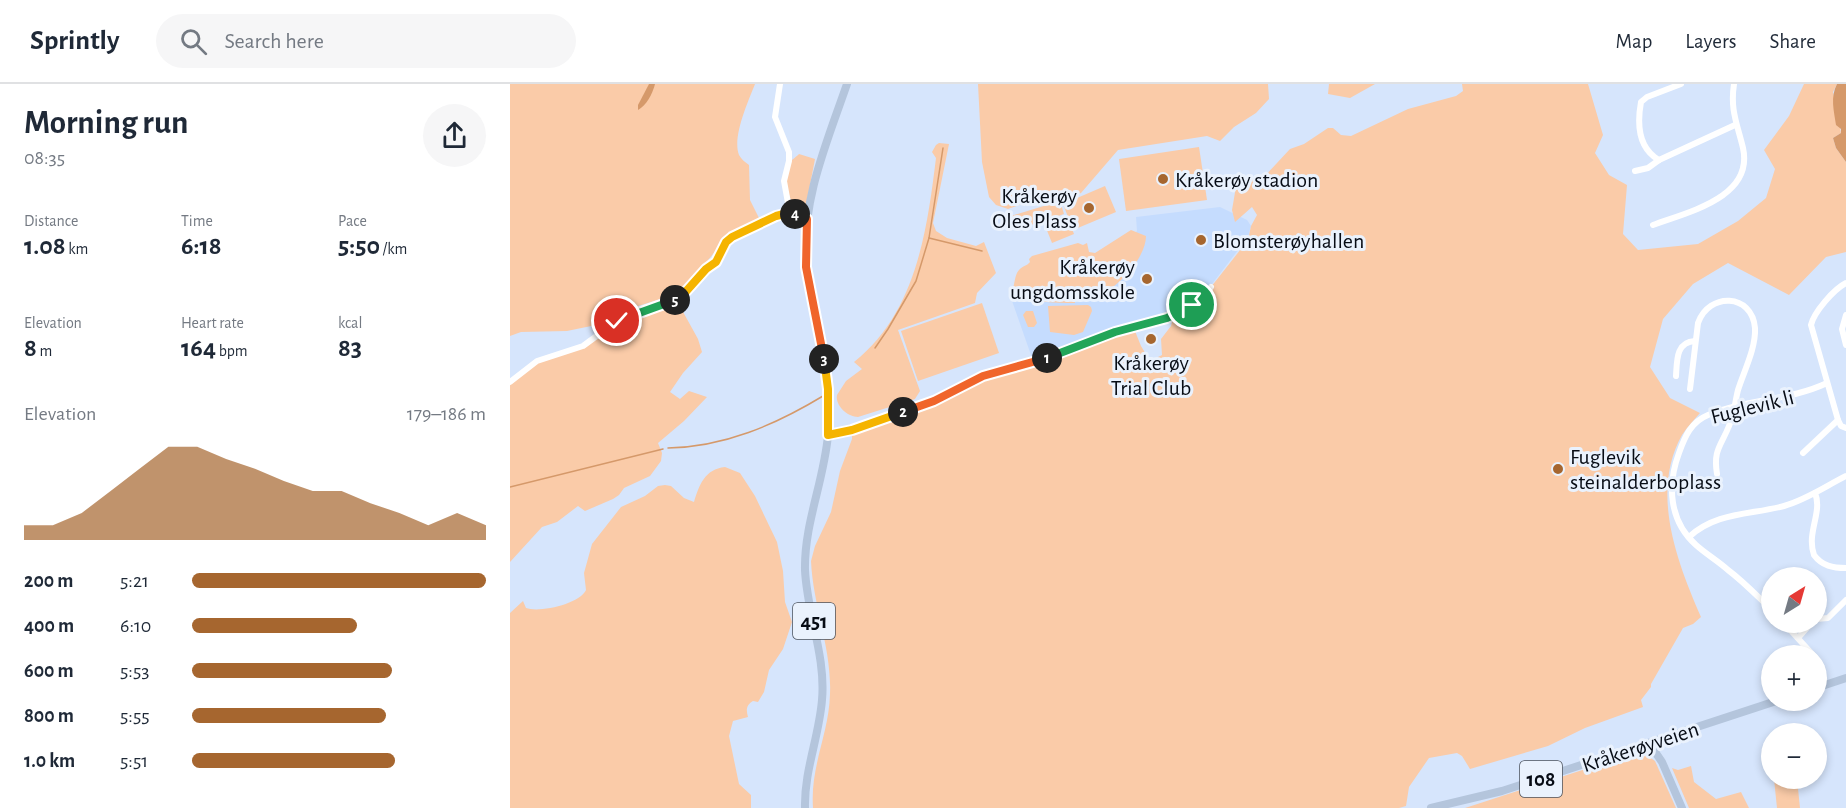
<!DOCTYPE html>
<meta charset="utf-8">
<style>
:root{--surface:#fff;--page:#f6f6f7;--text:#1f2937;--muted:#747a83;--line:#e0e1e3;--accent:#a6662f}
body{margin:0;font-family:"Alegreya Sans",sans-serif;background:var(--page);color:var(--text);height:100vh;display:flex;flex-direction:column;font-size:22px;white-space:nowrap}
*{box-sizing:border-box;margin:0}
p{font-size:20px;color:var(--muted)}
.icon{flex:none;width:33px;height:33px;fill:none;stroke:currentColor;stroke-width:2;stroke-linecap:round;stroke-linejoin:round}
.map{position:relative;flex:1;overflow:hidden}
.panel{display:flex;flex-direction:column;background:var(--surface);width:510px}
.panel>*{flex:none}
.needle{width:39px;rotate:37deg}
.fabs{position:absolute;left:1251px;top:483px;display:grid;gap:12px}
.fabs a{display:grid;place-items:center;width:66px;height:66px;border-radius:50%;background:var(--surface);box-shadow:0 3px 9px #0003;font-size:30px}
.pin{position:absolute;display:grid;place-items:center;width:51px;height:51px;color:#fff;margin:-26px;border:3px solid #fff;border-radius:50%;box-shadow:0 2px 6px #0007}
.km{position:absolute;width:30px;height:30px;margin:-15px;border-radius:50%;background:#222;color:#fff;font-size:16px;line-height:30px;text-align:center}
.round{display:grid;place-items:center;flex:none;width:63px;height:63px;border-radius:32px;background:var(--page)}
.head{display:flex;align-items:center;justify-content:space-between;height:102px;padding:0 24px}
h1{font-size:33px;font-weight:600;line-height:45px}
.figures{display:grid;grid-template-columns:repeat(3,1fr);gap:9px;height:102px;padding:6px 24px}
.figures div{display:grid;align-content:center}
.figures b{font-size:26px;font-weight:600}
.figures small{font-size:16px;font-weight:400}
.figures p{font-size:16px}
.chart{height:168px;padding:12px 24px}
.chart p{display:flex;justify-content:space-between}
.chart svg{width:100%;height:108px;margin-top:6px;fill:var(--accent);opacity:.7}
ul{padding:0 24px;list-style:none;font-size:20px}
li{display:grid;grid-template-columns:96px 72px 1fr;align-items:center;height:45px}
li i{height:15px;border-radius:8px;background:var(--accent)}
header{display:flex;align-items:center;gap:36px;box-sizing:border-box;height:84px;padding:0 30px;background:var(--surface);border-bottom:2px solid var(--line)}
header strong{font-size:28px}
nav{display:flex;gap:33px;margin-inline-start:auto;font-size:21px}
.search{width:420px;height:54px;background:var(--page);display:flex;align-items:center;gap:15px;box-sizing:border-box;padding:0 21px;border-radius:33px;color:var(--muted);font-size:22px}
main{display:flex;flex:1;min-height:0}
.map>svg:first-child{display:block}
</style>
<header>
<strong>Sprintly</strong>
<div class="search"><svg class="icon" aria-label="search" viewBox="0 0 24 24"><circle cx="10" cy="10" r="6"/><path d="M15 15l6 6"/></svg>Search here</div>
<nav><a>Map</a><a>Layers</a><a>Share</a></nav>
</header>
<main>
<section class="panel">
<div class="head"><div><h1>Morning run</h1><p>08:35</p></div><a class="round"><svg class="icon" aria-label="share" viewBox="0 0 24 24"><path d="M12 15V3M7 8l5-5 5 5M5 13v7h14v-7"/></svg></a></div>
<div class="figures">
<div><p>Distance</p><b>1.08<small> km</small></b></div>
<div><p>Time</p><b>6:18</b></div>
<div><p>Pace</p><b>5:50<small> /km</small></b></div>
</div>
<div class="figures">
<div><p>Elevation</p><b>8<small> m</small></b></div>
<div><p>Heart rate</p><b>164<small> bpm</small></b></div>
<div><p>kcal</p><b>83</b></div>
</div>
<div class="chart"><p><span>Elevation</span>179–186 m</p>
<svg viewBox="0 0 160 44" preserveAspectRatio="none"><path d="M0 44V38L10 38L20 33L30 24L40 15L50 6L60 6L70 11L80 15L90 20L100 24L110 24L120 29L130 33L140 38L150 33L160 38V44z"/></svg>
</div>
<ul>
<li><b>200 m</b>5:21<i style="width:100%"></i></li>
<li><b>400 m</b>6:10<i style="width:56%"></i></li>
<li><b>600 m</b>5:53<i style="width:68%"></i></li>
<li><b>800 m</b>5:55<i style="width:66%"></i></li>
<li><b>1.0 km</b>5:51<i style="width:69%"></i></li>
</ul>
</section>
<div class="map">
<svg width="1336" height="724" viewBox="0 0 1336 724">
<rect width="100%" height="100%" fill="#d6e5fc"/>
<!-- built -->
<path fill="#c5dcfe" d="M710,123L737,136L741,142L738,153L696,208L681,219L653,233L623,240L522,274L501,214L503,204L508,209L564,207L627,147L626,133Z"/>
<!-- green -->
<g fill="#facba8">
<path d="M0,0H245C238,18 222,53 229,71C231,75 235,78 239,81L240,116L249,134L220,149L172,208L116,226L86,241L57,247L11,248L0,252Z"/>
<path d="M468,0H758L759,15L746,29L724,43L710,57L697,52L608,66L571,109L559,114L548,113L515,119L498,125L486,121L479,113L472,78Z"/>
<path d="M819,0H865L840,14L818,10Z"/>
<path d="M952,0H1078L1093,51L1085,69L1099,91L1117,101L1113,150L1128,166L1188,160L1228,137L1256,114L1265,85L1254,66L1279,32L1294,0H1327L1323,8L1331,49L1323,54L1326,64L1336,78V168L1316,173L1279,211L1218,179L1183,200L1153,235L1140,283L1160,314L1190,329C1184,336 1177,343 1172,351C1140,408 1167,478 1191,533L1183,540L1173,544L1141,600V603L1131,616L1133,623L1075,644L1038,662L960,685L952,672L947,669L919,674L899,703L896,722L889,724H303C300,682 319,650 320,610C322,565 303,522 301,477L305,462L321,428L330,387L342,355V346L424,317L454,300L534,275L623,242L631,262L640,277L652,271L651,255L661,242L664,230L682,221L701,203L738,156L741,142L747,131L742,123L725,138L722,126L728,91L742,95L753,94L780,65L794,60L818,44H823L831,51L841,52L898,25L946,12L953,7Z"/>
<path d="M429,59L439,60L423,139L426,147L437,154L466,162L474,158L486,189L467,209L465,219L388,246L410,307L405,315L348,333C338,333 325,322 327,311L336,297L352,285L344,278C406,229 417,147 426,74L422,68L426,61Z"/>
<path d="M689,63L697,116L616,127L609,75Z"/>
<path d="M289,70L305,75L295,127L292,129L286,127C279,115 273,94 279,80C281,76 286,73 289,70Z"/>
<path d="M595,102L606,128L563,146L553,120Z"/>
<path d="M550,117L554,130L506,146L501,132Z"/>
<path d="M558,135L564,150L542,159L536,144Z"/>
<path d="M621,146L636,152C636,176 603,209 581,215L579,205L564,207L565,219C542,219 520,220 503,204C505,198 505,190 509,186C512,182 517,182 520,178L519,175L522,172L568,159L573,161L577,159L579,168L585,169Z"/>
<path d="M167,217L188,255L192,268L173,289L160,308L170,315L179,307L197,313L174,337L148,359L152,369L151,377L140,392L114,404L109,411L103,415L75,427L68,422L47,438L32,443L0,478V298L24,280L74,262L93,248Z"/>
<path d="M472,219L489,269L408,297L391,247Z"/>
<path d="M578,221L581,223L582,227L573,248L564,251L540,248L538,222Z"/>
<path d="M516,227H523L527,239L524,243H518L513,231Z"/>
<path d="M215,383L230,389L245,412L267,458L273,487L275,518L282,538L273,565L259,586L254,608L248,618L243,617C236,621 236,626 238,633L223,637L219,652L229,700L241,711V724H0V529L13,517L16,524C29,529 70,520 76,506L74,489L82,460L111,423L135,412L148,402L155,401L161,402L174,414L184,418C189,401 195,385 215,383Z"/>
<path d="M1131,667L1145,677L1166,724H955Z"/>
<path d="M1181,682L1184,698L1206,715L1231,708L1239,724H1179L1162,684L1168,686Z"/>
<path d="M1264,695H1287L1290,724H1267Z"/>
</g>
<!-- water -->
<g fill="#d5996a">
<path d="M139,0H145C143,9 136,22 128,26V21Z"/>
<path d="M1327,0H1336V78L1326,64L1323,54L1331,49V45L1326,41C1324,27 1320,13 1327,0Z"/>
</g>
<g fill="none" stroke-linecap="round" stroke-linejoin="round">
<!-- stream -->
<g stroke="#d5996a" stroke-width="1.5">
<path d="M419,154L472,167"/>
<path d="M365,264L378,245L406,197L419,154L433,64"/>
<path d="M158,364C214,363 265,341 313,312"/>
<path d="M0,403L153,365"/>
</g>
<!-- minor -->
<g stroke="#fff" stroke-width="6">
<path d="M270,0L265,33L279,68V77L274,97L278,119L282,128L297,135"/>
<path d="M1149,76C1128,64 1127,40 1131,18L1137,13L1171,0"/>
<path d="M1125,87L1138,84L1149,76L1225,41"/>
<path d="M1143,141C1177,128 1244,114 1233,64C1227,39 1220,26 1224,0"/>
<path d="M1336,199C1324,205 1304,228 1301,241L1328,336L1331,342L1336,344"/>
<path d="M1336,231L1332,245L1336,261"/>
<path d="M1166,292C1167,276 1166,258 1185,257"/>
<path d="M0,298L27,277L73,262L107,237L171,213L197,185L206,178L216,158L222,153L266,132L282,128"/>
<path d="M1180,305L1188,239C1199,208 1242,209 1245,244C1246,264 1234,287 1228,306C1225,318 1224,331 1219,342C1211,362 1203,366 1207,390"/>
<path d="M318,351L342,346L424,317L473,292L534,275L605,248L657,233L682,221L696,211L701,203"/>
<path d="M1293,369L1328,336"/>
<path d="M1305,409C1313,428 1296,449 1304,471C1312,482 1323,484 1336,484"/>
<path d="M1179,453C1206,428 1240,431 1274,422C1296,416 1316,402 1336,392"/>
<path d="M1262,526C1247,512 1234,498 1218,486C1208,477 1196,470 1186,461C1159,437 1157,401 1169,369C1175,352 1181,338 1198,331C1236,315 1279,317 1317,299"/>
<path d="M1306,535L1318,534L1336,516"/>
<path d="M1273,538L1304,572"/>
<path d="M1288,554L1302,538"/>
<path d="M1306,575L1316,601"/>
</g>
<!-- major -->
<g stroke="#b4c5dc" stroke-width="8">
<path d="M1306,604L1336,594"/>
<path d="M1139,659L1152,678L1172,724"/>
<path d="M295,724C294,687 309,653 312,616C316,572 297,530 295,486C294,440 314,397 318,351C320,323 318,294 312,265C307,237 298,209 296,180C291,117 317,58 337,0"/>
<path d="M921,724L992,707L1269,616"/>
</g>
</g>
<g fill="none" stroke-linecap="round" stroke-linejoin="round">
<defs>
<path id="split-1" d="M537,274L605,248L657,234L682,221"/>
<path id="split-2" d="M393,328L424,317L473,292L537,274"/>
<path id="split-3" d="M314,275L318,305V351L342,346L393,328"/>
<path id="split-4" d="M285,130L297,135L296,183L314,275"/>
<path id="split-5" d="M165,216L171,213L196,185L206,178L216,158L222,153L266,132L282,128L285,130"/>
<path id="split-6" d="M107,237L165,216"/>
</defs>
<!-- split-1 casing -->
<use href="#split-1" stroke="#fff" stroke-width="12"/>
<!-- split-2 casing -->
<use href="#split-2" stroke="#fff" stroke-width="12"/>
<!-- split-3 casing -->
<use href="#split-3" stroke="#fff" stroke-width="12"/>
<!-- split-4 casing -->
<use href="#split-4" stroke="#fff" stroke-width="12"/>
<!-- split-5 casing -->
<use href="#split-5" stroke="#fff" stroke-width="12"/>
<!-- split-6 casing -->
<use href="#split-6" stroke="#fff" stroke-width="12"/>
<!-- split-1 -->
<use href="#split-1" stroke="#22a559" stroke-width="8"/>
<!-- split-2 -->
<use href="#split-2" stroke="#f0652b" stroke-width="8"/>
<!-- split-3 -->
<use href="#split-3" stroke="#f5b400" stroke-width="8"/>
<!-- split-4 -->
<use href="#split-4" stroke="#f0652b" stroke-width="8"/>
<!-- split-5 -->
<use href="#split-5" stroke="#f5b400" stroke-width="8"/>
<!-- split-6 -->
<use href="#split-6" stroke="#22a559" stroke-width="8"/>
</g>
<!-- markers -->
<g fill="#a6662f" stroke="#eaf2fd" stroke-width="2">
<circle cx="653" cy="95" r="6"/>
<circle cx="579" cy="124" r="6"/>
<circle cx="691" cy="156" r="6"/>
<circle cx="637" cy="195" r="6"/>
<circle cx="641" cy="255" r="6"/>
<circle cx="1048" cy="385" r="6"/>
</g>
<g text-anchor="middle" stroke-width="6" stroke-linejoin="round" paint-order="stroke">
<!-- shield labels -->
<g fill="#eaf2fd" stroke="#4b515b" stroke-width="1.5">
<rect x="283" y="519" width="42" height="36" rx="4.5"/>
<rect x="1010" y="677" width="42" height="36" rx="4.5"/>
</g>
<g font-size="21" font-weight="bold" fill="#070c15">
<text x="304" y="544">451</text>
<text x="1031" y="702">108</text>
</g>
<!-- poi labels -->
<g font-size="22" fill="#070c15" stroke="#eaf2fd" text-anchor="start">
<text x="665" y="103">Kråkerøy stadion</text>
<text x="567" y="119" text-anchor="end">Kråkerøy<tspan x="567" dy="25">Oles Plass</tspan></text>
<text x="703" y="164">Blomsterøyhallen</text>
<text x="625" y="190" text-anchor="end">Kråkerøy<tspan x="625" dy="25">ungdomsskole</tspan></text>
<text x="641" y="286" text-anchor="middle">Kråkerøy<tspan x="641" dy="25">Trial Club</tspan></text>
<text x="1060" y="380">Fuglevik<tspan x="1060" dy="25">steinalderboplass</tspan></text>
</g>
<!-- street labels -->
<g font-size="22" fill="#070c15" stroke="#eaf2fd">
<text transform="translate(1242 322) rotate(-14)" y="8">Fuglevik li</text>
<text transform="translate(1130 662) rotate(-18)" y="8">Kråkerøyveien</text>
</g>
</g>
</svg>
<div class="fabs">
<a><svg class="needle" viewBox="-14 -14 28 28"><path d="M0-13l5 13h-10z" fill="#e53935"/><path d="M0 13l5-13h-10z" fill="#747a83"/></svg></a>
<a>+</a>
<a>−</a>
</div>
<div class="pin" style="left:682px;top:221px;background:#1e9e55"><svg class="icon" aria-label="arrive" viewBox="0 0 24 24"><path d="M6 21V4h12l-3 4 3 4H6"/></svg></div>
<div class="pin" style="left:107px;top:237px;background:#d93025"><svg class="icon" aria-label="check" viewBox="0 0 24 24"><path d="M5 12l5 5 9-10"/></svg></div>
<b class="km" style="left:537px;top:274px">1</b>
<b class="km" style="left:393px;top:328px">2</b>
<b class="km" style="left:314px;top:275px">3</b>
<b class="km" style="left:285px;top:130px">4</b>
<b class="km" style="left:165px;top:216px">5</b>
</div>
</main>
